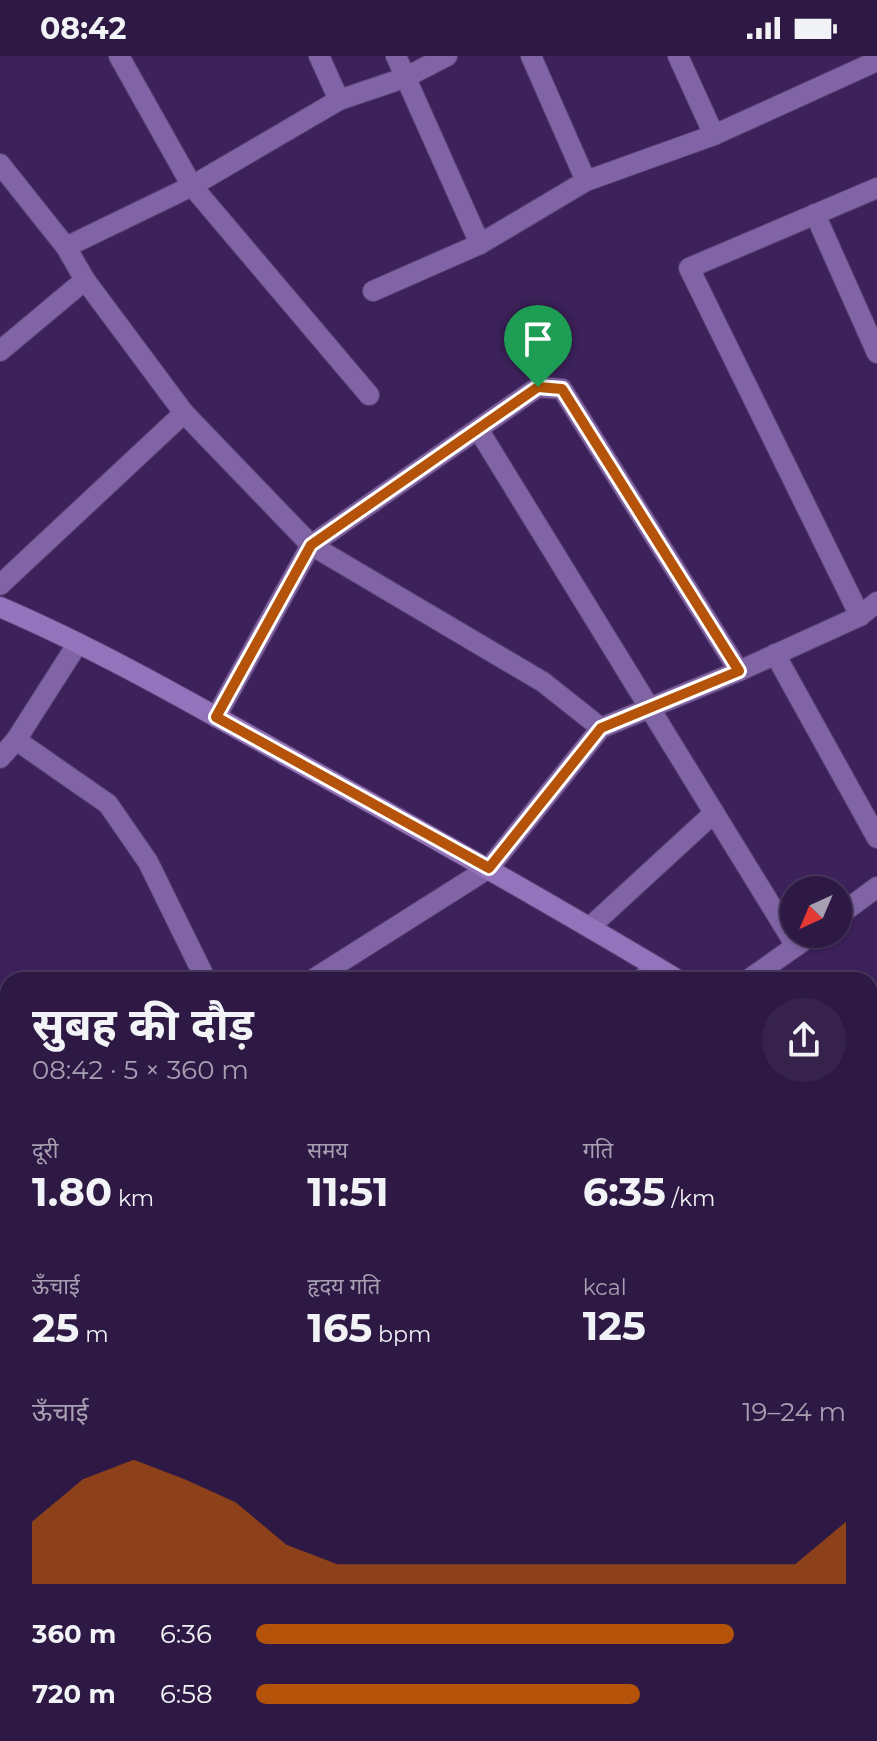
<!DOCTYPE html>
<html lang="hi">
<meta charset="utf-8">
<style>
:root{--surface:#2e1944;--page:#36224b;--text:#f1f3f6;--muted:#a7a0b2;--line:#49385d;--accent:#b45309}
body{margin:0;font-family:Montserrat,"Noto Sans Devanagari",sans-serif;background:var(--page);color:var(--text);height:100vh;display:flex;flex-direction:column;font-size:30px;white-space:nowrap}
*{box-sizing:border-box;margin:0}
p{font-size:26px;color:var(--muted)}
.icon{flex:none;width:44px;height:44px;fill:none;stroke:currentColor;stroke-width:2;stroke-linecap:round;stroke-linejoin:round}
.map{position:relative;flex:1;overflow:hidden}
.drawer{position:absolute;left:0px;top:916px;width:878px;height:770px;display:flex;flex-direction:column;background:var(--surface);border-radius:24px 24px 0 0;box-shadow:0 2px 6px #0004,0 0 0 2px var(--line)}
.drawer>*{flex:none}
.needle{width:52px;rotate:224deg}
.controls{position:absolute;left:780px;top:820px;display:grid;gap:16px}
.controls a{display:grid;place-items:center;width:72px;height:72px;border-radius:50%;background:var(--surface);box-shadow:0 2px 6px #0004,0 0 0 2px var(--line);font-size:40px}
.pin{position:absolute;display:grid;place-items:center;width:68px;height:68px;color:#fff;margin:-82px -34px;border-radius:50% 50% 50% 0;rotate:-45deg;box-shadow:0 0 8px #0007}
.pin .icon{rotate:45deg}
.round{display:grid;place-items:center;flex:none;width:84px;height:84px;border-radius:42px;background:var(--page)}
.summary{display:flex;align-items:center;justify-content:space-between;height:136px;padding:0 32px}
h1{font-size:44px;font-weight:700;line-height:60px}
.stats{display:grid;grid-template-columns:repeat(3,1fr);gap:12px;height:136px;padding:8px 32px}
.stats div{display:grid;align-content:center}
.stats b{font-size:40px;font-weight:700}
.stats small{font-size:22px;font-weight:400}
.stats p{font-size:22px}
.chart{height:224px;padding:16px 32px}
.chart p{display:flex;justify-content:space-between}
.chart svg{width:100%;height:144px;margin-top:8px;fill:var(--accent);opacity:.7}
ul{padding:0 32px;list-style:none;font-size:26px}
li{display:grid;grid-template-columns:128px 96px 1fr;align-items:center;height:60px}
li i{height:20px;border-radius:10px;background:var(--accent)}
.status{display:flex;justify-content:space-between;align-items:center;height:56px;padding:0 40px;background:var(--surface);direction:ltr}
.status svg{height:22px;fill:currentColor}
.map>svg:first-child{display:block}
</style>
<div class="status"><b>08:42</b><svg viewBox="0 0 49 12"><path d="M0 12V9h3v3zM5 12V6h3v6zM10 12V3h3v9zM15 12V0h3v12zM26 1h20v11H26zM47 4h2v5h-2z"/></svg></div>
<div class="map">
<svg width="877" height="1685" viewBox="0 0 877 1685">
<rect width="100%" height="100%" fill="#3d215b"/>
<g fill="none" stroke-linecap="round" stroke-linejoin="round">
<defs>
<g id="street">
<path d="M119,0L192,130L369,339"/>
<path d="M319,0L339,44"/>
<path d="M396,0L480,188L586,125L714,79L877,5"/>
<path d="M531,0L586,125"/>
<path d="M678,0L714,79"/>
<path d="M0,108L66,191"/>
<path d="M815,158L877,297"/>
<path d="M85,224L184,357L311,489L543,626L601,672"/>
<path d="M373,235L480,188"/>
<path d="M0,295L85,224L66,191L192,130L339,44L404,22L447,0"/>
<path d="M478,373L796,890"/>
<path d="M0,529L184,357"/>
<path d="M860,560L689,212L877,132"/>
<path d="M775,598L877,782"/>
<path d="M216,661L311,489L538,331L562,333L739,615"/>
<path d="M16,684L108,748L148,806L206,924"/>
<path d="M0,702L16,684L78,587"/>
<path d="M838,860L877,831"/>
<path d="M590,871L714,757"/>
<path d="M312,924L489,812L601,672L739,615L860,560L877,546"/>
<path d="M640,924L656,911"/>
<path d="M748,924L813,878"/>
<path d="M0,995L8,1014"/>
<path d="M870,1213L877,1205"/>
<path d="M0,1312L8,1330"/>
<path d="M870,1347L877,1359"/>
<path d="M0,1358L8,1355"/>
<path d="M141,1678L143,1685"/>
<path d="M271,1678L274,1685"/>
<path d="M497,1678L499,1685"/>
<path d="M666,1678L669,1685"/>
<path d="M852,1678L855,1685"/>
<path d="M873,1685L877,1683"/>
</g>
<g id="secondary">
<path d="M0,551C100,594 195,649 290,702C420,774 550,847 678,924"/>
<path d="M870,1062L877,1066"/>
</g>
</defs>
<!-- street casing -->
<use href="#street" stroke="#5a4073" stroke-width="22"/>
<!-- secondary casing -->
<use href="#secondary" stroke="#5a4073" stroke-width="22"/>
<!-- street -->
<use href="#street" stroke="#8064a5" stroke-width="20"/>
<!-- secondary -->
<use href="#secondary" stroke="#9374bc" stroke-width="20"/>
</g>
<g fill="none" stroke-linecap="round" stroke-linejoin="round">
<defs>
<path id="route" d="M538,331L562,333L739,615L601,672L489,812L216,661L311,489Z"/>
</defs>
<!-- route casing -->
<use href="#route" stroke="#fff" stroke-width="16"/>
<!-- route -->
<use href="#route" stroke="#b45309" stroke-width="10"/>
</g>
</svg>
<div class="controls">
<a><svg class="needle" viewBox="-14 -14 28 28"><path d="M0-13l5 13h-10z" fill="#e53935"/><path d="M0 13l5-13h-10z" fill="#a7a0b2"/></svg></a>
</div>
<div class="pin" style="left:538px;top:331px;background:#1e9e55"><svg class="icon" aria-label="arrive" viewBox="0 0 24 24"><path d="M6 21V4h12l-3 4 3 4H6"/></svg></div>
<section class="drawer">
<div class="summary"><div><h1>सुबह की दौड़</h1><p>08:42 · 5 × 360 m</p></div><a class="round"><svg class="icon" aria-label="share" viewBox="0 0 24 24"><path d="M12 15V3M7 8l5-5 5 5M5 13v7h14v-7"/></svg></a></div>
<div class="stats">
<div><p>दूरी</p><b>1.80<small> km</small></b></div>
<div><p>समय</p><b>11:51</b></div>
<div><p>गति</p><b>6:35<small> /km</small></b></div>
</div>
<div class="stats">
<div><p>ऊँचाई</p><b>25<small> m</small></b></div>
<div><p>हृदय गति</p><b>165<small> bpm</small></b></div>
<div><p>kcal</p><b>125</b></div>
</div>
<div class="chart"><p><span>ऊँचाई</span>19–24 m</p>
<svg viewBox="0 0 160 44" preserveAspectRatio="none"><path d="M0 44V25L10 12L20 6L30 12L40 19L50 32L60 38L70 38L80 38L90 38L100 38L110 38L120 38L130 38L140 38L150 38L160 25V44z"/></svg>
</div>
<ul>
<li><b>360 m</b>6:36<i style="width:81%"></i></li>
<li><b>720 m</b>6:58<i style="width:65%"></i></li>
</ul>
</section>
</div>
